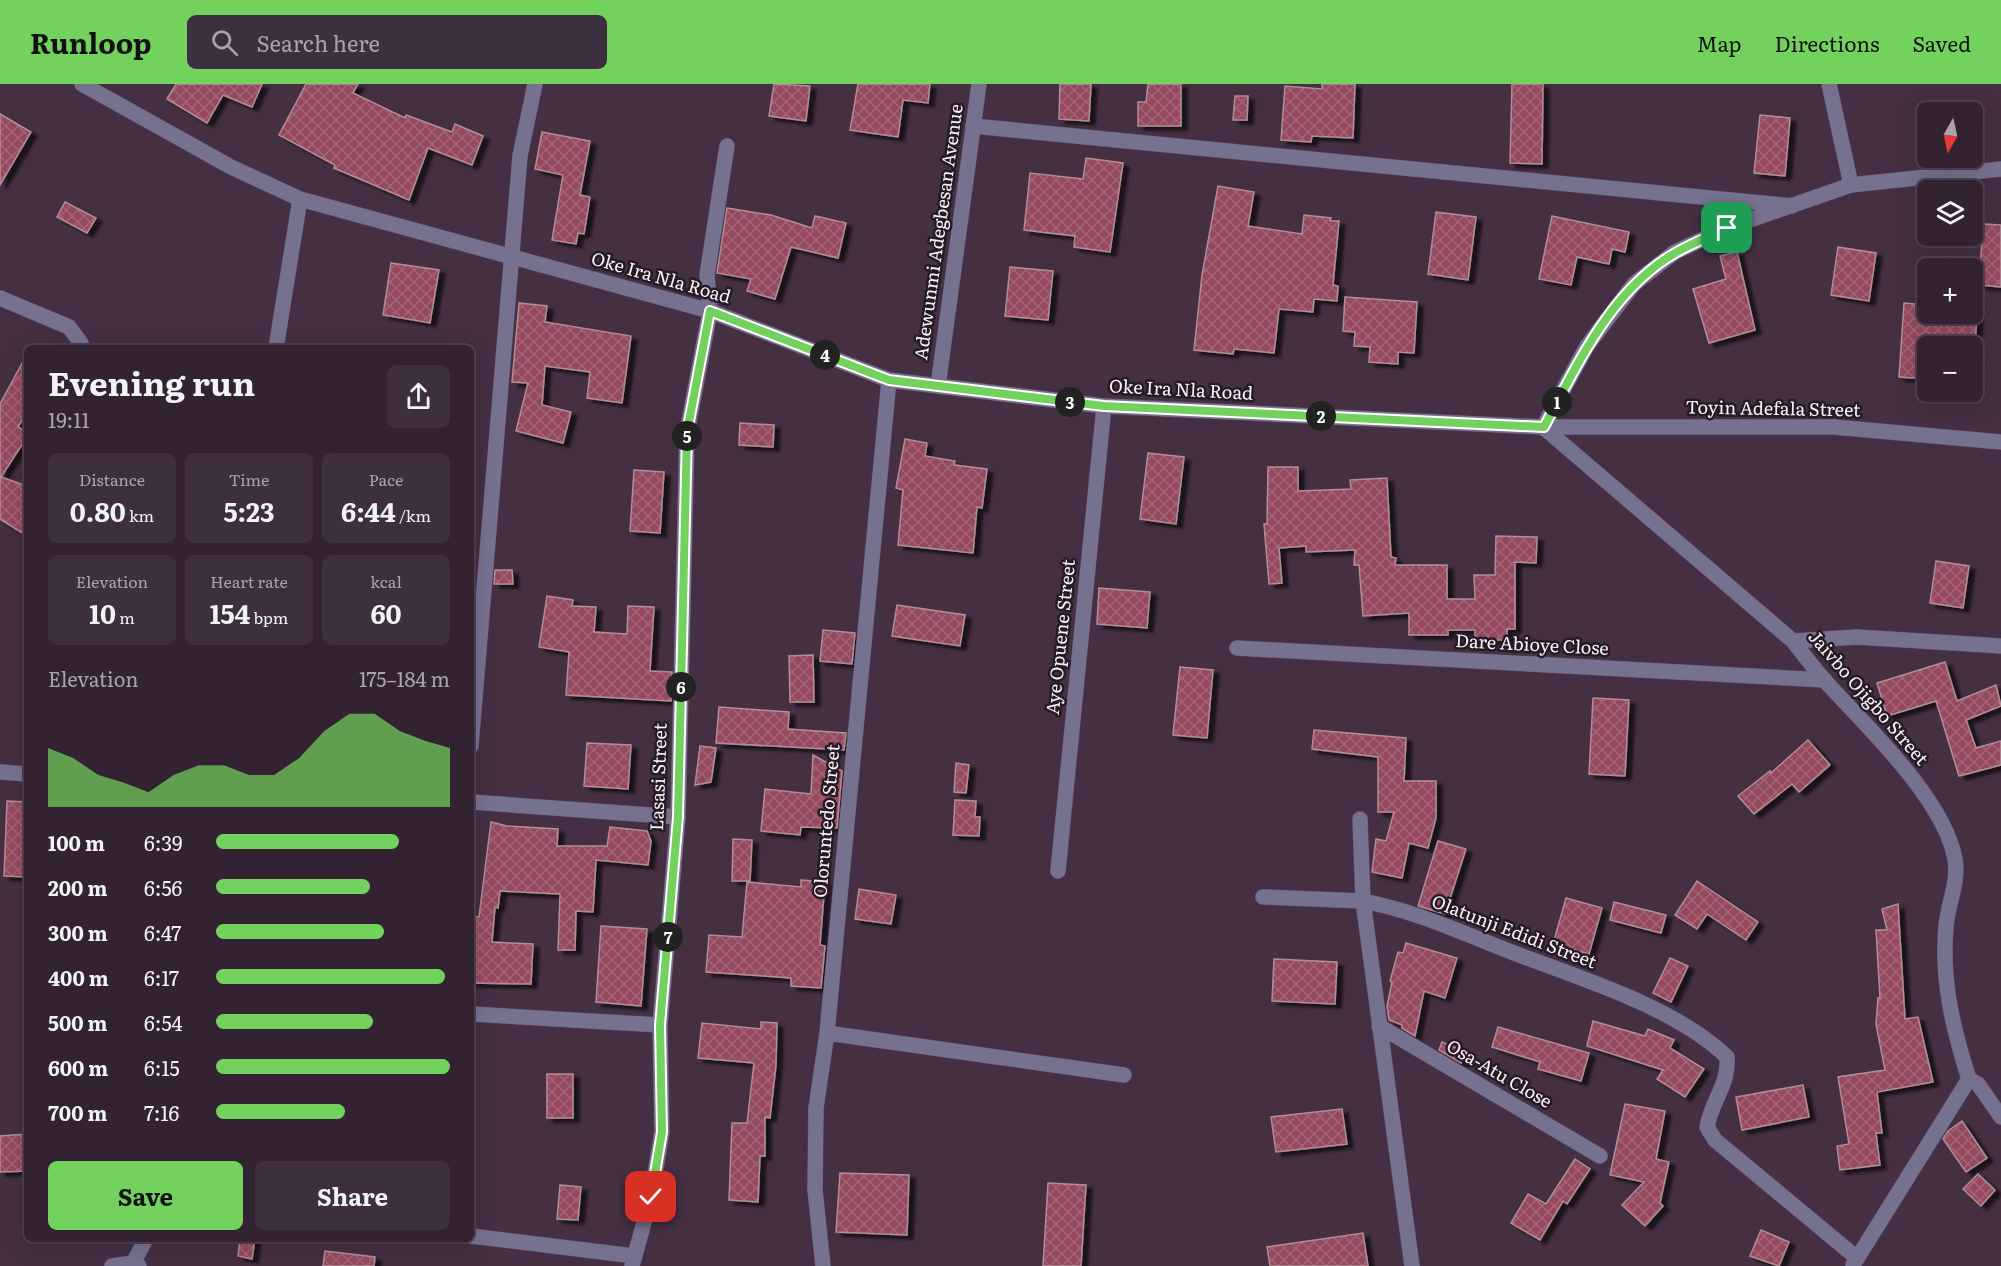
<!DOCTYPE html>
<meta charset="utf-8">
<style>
:root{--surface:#332332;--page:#3e2f3e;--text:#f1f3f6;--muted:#a9a4ac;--line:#4e404d;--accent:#73d25d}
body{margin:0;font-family:Literata,serif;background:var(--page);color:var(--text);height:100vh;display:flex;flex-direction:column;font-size:22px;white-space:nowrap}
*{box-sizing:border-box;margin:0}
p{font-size:20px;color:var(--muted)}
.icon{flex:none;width:33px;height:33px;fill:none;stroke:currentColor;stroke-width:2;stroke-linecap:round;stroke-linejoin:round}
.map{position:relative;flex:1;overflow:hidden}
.panel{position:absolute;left:24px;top:261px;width:450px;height:897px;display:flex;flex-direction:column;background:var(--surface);border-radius:9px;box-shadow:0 6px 24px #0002,0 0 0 2px var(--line)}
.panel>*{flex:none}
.needle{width:39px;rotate:189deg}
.fabs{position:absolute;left:1917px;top:18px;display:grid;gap:12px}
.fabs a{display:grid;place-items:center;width:66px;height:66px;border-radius:9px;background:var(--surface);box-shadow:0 6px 24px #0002,0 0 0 2px var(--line);font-size:30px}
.pin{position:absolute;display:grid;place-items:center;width:51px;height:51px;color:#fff;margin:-26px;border-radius:12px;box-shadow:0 3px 9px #0006}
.km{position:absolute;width:30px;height:30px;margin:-15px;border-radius:50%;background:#222;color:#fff;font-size:16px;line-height:30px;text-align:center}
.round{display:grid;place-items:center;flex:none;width:63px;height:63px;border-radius:9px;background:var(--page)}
.headline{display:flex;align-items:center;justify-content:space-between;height:102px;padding:0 24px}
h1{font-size:33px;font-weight:700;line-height:45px}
.stats{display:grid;grid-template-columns:repeat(3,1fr);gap:9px;height:102px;padding:6px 24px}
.stats div{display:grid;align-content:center;border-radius:9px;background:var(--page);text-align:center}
.stats b{font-size:26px;font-weight:700}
.stats small{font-size:16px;font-weight:400}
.stats p{font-size:16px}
.chart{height:168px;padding:12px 24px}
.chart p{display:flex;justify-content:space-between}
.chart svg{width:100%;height:108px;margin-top:6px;fill:var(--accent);opacity:.7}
.primary-button{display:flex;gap:12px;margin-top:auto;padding:12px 24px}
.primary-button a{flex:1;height:69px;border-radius:9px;background:var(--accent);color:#111;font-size:24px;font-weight:700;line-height:69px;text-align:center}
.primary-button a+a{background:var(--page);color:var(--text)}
ul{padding:0 24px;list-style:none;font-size:20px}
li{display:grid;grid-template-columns:96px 72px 1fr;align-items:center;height:45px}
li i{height:15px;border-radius:8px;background:var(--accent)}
header{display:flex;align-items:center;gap:36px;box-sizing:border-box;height:84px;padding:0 30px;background:var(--accent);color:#111}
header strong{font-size:28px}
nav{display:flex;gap:33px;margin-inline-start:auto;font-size:21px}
.search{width:420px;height:54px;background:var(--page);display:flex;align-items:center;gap:15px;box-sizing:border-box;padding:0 21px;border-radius:9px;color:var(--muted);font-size:22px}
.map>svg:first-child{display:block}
</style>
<header>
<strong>Runloop</strong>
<div class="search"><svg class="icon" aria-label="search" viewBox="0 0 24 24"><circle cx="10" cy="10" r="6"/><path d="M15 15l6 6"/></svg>Search here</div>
<nav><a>Map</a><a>Directions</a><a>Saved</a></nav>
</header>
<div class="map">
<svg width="2001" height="1182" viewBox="0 0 2001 1182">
<defs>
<pattern id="building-cross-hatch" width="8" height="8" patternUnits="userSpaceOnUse" patternTransform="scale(1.5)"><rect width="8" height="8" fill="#95485f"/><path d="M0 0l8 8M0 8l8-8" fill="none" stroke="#a56377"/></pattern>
<filter id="shadow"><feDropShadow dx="6" dy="4" stdDeviation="1.5" flood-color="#0009"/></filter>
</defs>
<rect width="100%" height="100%" fill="#442f43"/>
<!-- building -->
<g fill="url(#building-cross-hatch)" stroke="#b18d96" stroke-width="1.5" filter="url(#shadow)">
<path d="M176,0H262L252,23L223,11L207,39L167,15Z"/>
<path d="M306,0H358L353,9L405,34L406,31L452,48L455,40L483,52L472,81L428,64L409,116L334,84L335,81L279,51Z"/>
<path d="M774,0L810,2L806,37L769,32Z"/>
<path d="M858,0H930L928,19L903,16L898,53L850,46Z"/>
<path d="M1060,0H1091L1089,37L1059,35Z"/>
<path d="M1148,0H1181V42H1138V18H1146Z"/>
<path d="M1322,0H1355L1353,54L1312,52L1311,58L1281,56L1285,2L1322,5Z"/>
<path d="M1512,0H1543L1542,80L1510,79Z"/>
<path d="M1235,12H1248L1247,36H1233Z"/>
<path d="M0,30L31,48L0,101Z"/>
<path d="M1760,31L1790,34L1785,92L1754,89Z"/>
<path d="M542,48L590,57L580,111L590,113L584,150L578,149L576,160L552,156L563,91L535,85Z"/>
<path d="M1086,74L1123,79L1110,168L1074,163L1075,152L1024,146L1030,89L1083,95Z"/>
<path d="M1218,102L1254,108L1248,142L1302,150L1304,131L1331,134L1330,137H1339L1333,201L1338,202L1337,217L1314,215L1313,228L1279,225L1274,269L1234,265L1233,270L1194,266L1202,191Z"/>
<path d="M65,118L96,134L87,149L57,133Z"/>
<path d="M727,124L771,131L812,144L815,132L846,139L838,174L791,163L775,215L747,207L751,195L717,189Z"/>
<path d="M1436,128L1476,133L1468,196L1428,190Z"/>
<path d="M1552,132L1629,148L1625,168L1612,165L1609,180L1577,173L1571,201L1539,195Z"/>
<path d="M1983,140L2001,141V203L1979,201Z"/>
<path d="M1838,163L1876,169L1869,217L1831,211Z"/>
<path d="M1737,168L1755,246L1709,259L1693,205L1726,195L1720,172Z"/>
<path d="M391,179L439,186L430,239L383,231Z"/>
<path d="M1010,183L1053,187L1048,236L1005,232Z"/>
<path d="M1345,213L1417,218L1414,269L1398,268V280L1369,278L1370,263L1354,262L1355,248L1343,247Z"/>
<path d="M519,219L547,222L545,238L631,252L622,319L587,314L590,288L545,282L542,321L571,328L563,359L516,347L528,299L512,298Z"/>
<path d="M1904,219L1928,221V230H1977L1975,262H1928V295L1899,293Z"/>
<path d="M27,270V328L18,343L27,348V353L1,393L27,402V452L0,435V320Z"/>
<path d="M740,339L774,341L773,363L739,361Z"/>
<path d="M905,355L927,359L925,372L955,377L954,381L987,385L982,424L977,423L973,469L898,461L903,406L896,404Z"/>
<path d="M1148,369L1184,373L1176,440L1140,435Z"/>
<path d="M1268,383H1298V407L1351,405L1350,396L1387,394L1391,473L1396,474L1395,481H1447V515H1475L1474,491H1495L1496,452L1537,453L1536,479L1515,478V545H1507V556H1475V546H1448V551H1409V529L1363,532L1359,481H1354L1355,466L1306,468V462L1279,464L1282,499L1269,500L1264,440H1267Z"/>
<path d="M634,386L664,388L660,449L630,447Z"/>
<path d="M1936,477L1969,482L1963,524L1930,519Z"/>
<path d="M495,486H512L513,500H494Z"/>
<path d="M1099,504L1150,508L1147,544L1097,540Z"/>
<path d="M547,512L573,516L572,522L596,523L594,548L627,550L628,522L654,523L650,587L672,588L671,617L566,611L569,568L539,563Z"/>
<path d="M897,521L965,531L960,562L892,552Z"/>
<path d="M823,546L855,549L852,580L820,577Z"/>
<path d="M813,571L814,618H790L789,572Z"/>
<path d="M1945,578L1957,617L1996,601L2001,622L1966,636L1976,664L2001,657V681L1959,692L1936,617L1887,632L1877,599Z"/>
<path d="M1180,583L1213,586L1207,654L1173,651Z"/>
<path d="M1593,614L1629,616L1625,692L1589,690Z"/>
<path d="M719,623L789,628L788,645L846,649L844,666L716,659Z"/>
<path d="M1314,646L1406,654L1404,697H1436V734L1428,764L1409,759L1402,794L1372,788L1376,755L1386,757L1394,728H1378V673L1312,665Z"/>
<path d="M1808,656L1830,681L1799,708L1792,700L1754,730L1738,712L1770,687L1771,689Z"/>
<path d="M587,659L631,661L628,705L584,702Z"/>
<path d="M700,662L716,664L711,698L695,701Z"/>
<path d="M813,671L842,687L837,744L801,743L800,751L761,747L765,705L811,710Z"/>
<path d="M956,679L969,681L966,709L954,708Z"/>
<path d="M955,716L976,717L975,733H980L979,752L953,751Z"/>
<path d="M7,717L27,718V793L4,792Z"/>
<path d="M491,738L507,742L558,745L557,762H607L610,743L647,747L651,757L648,781L596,776L593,828L576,827L575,866H558L560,810L500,807L498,824L495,823L492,858L533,860L531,900L471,899V832L479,833Z"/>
<path d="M733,755L752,756L750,797H732Z"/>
<path d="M1438,757L1466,765L1445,830L1418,822Z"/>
<path d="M801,796L825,798L820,861L825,862L821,904L791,902V894L706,888L709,851L742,853L747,798L801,803Z"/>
<path d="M1697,797L1758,838L1746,856L1707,830L1697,845L1675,831Z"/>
<path d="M859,805L896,811L891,840L855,835Z"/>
<path d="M1566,814L1602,824L1589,870L1553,860Z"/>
<path d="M1614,818L1666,831L1661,849L1610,836Z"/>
<path d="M1898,820L1905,935L1918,933L1933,998L1877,1008L1882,1049H1876L1880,1081L1840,1086L1837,1062L1849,1060L1838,993L1885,986L1876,940L1878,914H1880L1876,846H1887L1882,825Z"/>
<path d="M601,842L647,845L641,922L596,918Z"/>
<path d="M1406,859L1457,874L1445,914L1424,907L1415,952L1402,944V941L1389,936L1387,922L1392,898L1390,897L1398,868L1403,869Z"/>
<path d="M1670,874L1688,882L1671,918L1653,909Z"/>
<path d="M1274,875L1337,878L1335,920L1272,917Z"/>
<path d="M1593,937L1645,952L1648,945L1674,956L1670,964L1704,985L1685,1013L1657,995L1663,986L1587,962Z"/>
<path d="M761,938L777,939L776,981L770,1034L765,1033V1072H760L758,1118L729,1116L732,1039H747L754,979L698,974L702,939L761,945Z"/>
<path d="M1498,943L1589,969L1581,997L1538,985L1540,978L1492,963Z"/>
<path d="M1442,958L1466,968L1461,979L1439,966Z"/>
<rect x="547" y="990" width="26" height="44"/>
<path d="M1803,1001L1809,1033L1742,1046L1736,1013Z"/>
<path d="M1625,1020L1665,1027L1656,1075L1669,1078L1660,1119L1663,1122L1645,1142L1622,1121L1644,1098L1610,1091Z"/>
<path d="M1342,1025L1347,1060L1276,1068L1271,1033Z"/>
<path d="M1962,1037L1987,1074L1966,1088L1943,1055L1948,1047Z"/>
<path d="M27,1050V1087L0,1088V1052Z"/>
<path d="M1575,1075L1590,1085L1567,1120L1563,1117L1540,1156L1511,1139L1528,1110L1546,1120Z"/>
<path d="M840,1089L909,1091L907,1151L836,1148Z"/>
<path d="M1978,1090L1995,1106L1981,1122L1963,1105Z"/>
<path d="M1048,1099L1086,1101L1081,1182H1043Z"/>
<path d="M560,1101L581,1103L578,1136L557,1135Z"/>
<path d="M1761,1146L1789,1158L1779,1182L1750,1172Z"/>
<path d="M1363,1149L1368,1182H1270L1267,1163Z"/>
<path d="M240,1155H255L252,1175L238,1172Z"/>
<path d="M325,1167L375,1173L374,1182H323Z"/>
</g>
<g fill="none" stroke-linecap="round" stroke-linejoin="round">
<defs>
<g id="minor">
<path d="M1829,0L1851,101"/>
<path d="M973,42L1792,122"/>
<path d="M0,214L69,243L81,259L80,264"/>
<path d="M276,264L300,115"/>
<path d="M938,302L979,0"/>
<path d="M1543,343L1793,557C1804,571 1815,586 1827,599C1868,644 1944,715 1955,775C1959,798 1948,819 1946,842C1941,896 1953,945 1969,995L1978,1000L2001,1033"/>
<path d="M1543,343H1834L2001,358"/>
<path d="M1793,557L1857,553L2001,562"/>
<path d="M1237,564L1825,596"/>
<path d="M471,662L520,72L535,0"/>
<path d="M0,688L27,690"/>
<path d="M471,718L678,733"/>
<path d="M1058,787L1104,322"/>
<path d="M1263,813L1363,817L1360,735"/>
<path d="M471,930L660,941"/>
<path d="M1379,942L1600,1072"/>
<path d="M827,949L1124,991"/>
<path d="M471,1152L634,1172"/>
<path d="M133,1179L146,1155"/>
<path d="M1853,1181L1969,995"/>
<path d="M112,1182L133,1179L139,1182"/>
<path d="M632,1182L651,1113L662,1048L660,941L678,733L687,348L710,227L707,191L727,62"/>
<path d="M823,1182L815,1106L816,1024L827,949L889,296"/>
<path d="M1412,1182L1363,817C1416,827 1465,850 1514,869C1582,895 1675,923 1727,973C1729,1002 1712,1015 1707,1043L1715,1056L1857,1174"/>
</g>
<path id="tertiary" d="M82,0L231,83L300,115L710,227L889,296L1104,322L1543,343L1587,262L1634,200L1675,168L1727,144L1851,101L2001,85"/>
</defs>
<!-- minor casing -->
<use href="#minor" stroke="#624e61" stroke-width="16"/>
<!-- tertiary casing -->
<use href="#tertiary" stroke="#624e61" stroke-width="16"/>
<!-- minor -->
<use href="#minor" stroke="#777190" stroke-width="15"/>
<!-- tertiary -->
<use href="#tertiary" stroke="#777190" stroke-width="15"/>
</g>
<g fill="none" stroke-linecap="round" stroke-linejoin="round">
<defs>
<path id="route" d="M651,1113L662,1048L660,941L678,733L687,348L710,227L889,296L1104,322L1544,343C1577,281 1612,204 1677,168C1693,159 1711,152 1727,144"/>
</defs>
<!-- route casing -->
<use href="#route" stroke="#fff" stroke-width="12"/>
<!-- route -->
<use href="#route" stroke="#73d25d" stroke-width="8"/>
</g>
<g text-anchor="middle" stroke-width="5" stroke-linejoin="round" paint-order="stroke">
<!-- street labels -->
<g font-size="18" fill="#fdeffc" stroke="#251b24">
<text transform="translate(939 148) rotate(-82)" y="6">Adewunmi Adegbesan Avenue</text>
<text transform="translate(661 194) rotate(16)" y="6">Oke Ira Nla Road</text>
<text transform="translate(1181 306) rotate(3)" y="6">Oke Ira Nla Road</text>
<text transform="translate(1773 325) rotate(1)" y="6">Toyin Adefala Street</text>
<text transform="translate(1061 553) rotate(-84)" y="6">Aye Opuene Street</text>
<text transform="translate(1532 561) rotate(3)" y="6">Dare Abioye Close</text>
<text transform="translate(1868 614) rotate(49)" y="6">Jaivbo Ojigbo Street</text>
<text transform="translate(659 693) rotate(-88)" y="6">Lasasi Street</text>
<text transform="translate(827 737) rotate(-85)" y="6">Oloruntedo Street</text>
<text transform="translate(1514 848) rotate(21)" y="6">Olatunji Edidi Street</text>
<text transform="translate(1499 990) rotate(30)" y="6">Osa-Atu Close</text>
</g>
</g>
</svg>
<div class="fabs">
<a><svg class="needle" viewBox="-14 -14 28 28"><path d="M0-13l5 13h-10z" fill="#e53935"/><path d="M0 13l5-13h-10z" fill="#a9a4ac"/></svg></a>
<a><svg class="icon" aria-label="layers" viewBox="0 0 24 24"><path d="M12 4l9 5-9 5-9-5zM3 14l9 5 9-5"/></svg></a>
<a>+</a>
<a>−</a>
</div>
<div class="pin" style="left:1727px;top:144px;background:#1e9e55"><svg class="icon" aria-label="arrive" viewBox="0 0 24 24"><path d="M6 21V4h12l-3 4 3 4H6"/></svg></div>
<div class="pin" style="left:651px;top:1113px;background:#d93025"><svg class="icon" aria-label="check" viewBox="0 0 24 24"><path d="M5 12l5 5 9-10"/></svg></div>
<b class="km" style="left:1557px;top:318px">1</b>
<b class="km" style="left:1321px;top:332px">2</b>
<b class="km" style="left:1070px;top:318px">3</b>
<b class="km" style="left:825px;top:271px">4</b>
<b class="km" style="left:687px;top:352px">5</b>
<b class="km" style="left:681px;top:603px">6</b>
<b class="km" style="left:668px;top:853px">7</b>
<section class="panel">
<div class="headline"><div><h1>Evening run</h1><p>19:11</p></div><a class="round"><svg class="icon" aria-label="share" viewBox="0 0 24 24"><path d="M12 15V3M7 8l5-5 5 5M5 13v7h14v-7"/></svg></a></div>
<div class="stats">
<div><p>Distance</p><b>0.80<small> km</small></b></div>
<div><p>Time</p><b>5:23</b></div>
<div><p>Pace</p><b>6:44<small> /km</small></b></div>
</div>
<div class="stats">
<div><p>Elevation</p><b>10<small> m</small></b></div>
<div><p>Heart rate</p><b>154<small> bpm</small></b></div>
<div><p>kcal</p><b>60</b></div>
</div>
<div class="chart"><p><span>Elevation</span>175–184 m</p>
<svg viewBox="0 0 160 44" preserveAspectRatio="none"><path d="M0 44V20L10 24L20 31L30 34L40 38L50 31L60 27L70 27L80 31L90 31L100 24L110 13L120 6L130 6L140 13L150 17L160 20V44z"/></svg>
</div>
<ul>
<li><b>100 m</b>6:39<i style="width:78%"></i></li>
<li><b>200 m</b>6:56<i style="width:66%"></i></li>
<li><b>300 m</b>6:47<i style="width:72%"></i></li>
<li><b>400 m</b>6:17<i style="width:98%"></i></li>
<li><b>500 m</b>6:54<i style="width:67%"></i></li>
<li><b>600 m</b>6:15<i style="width:100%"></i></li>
<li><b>700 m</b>7:16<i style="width:55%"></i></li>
</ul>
<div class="primary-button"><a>Save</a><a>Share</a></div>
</section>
</div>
